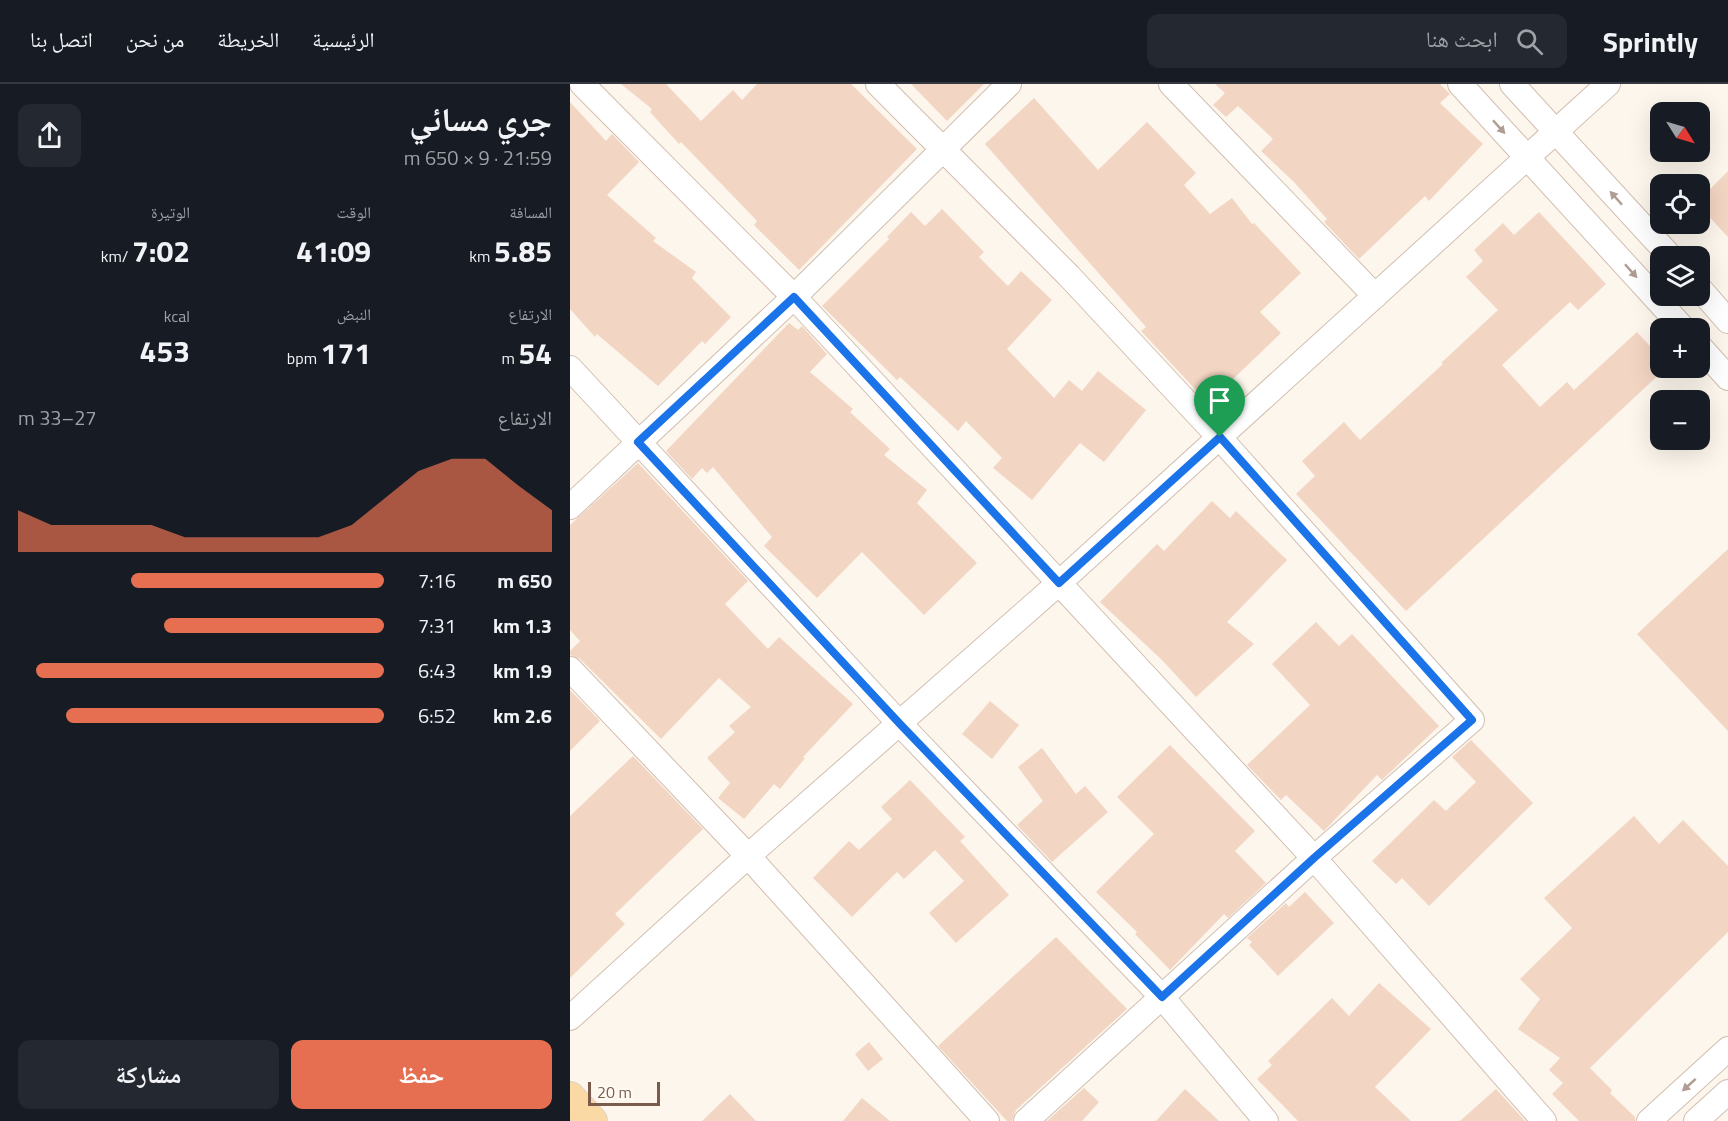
<!DOCTYPE html>
<html lang="ar">
<meta charset="utf-8">
<style>
:root{--surface:#171b24;--page:#242831;--text:#f1f3f6;--muted:#9ea1a6;--line:#363941;--accent:#e76f51}
body{margin:0;font-family:"Titillium Web","Noto Naskh Arabic",sans-serif;background:var(--page);color:var(--text);direction:rtl;height:100vh;display:flex;flex-direction:column;font-size:22px;white-space:nowrap}
*{box-sizing:border-box;margin:0}
p{font-size:20px;color:var(--muted)}
.icon{flex:none;width:33px;height:33px;fill:none;stroke:currentColor;stroke-width:2;stroke-linecap:round;stroke-linejoin:round}
.map{position:relative;flex:1;overflow:hidden;direction:ltr}
.side{display:flex;flex-direction:column;background:var(--surface);width:570px}
.side>*{flex:none}
.needle{width:39px;rotate:127deg}
.controls{position:absolute;left:1080px;top:18px;display:grid;gap:12px}
.controls a{display:grid;place-items:center;width:60px;height:60px;border-radius:12px;background:var(--surface);box-shadow:0 6px 24px #0002;font-size:30px}
.scale{position:absolute;left:18px;bottom:15px;width:72px;box-sizing:border-box;padding-left:6px;border:3px solid #7a5c4d;border-top:0;font-size:16px;line-height:21px;white-space:nowrap;color:#7a5c4d;-webkit-text-stroke:4px #fffaf3;paint-order:stroke}
.pin{position:absolute;display:grid;place-items:center;width:51px;height:51px;color:#fff;margin:-62px -26px;border-radius:50% 50% 50% 0;rotate:-45deg;box-shadow:0 0 6px #0007}
.pin .icon{rotate:45deg}
.round{display:grid;place-items:center;flex:none;width:63px;height:63px;border-radius:12px;background:var(--page)}
.overview{display:flex;align-items:center;justify-content:space-between;height:102px;padding:0 18px}
h1{font-size:33px;font-weight:700;line-height:45px}
.figures{display:grid;grid-template-columns:repeat(3,1fr);gap:9px;height:102px;padding:6px 18px}
.figures div{display:grid;align-content:center}
.figures b{font-size:30px;font-weight:700}
.figures small{font-size:16px;font-weight:400}
.figures p{font-size:16px}
.chart{height:168px;padding:12px 18px}
.chart p{display:flex;justify-content:space-between}
.chart svg{width:100%;height:108px;margin-top:6px;fill:var(--accent);opacity:.7}
.button{display:flex;gap:12px;margin-top:auto;padding:12px 18px}
.button a{flex:1;height:69px;border-radius:12px;background:var(--accent);color:#fff;font-size:24px;font-weight:700;line-height:69px;text-align:center}
.button a+a{background:var(--page);color:var(--text)}
ul{padding:0 18px;list-style:none;font-size:20px}
li{display:grid;grid-template-columns:96px 72px 1fr;align-items:center;height:45px}
li i{height:15px;border-radius:8px;background:var(--accent)}
header{display:flex;align-items:center;gap:36px;box-sizing:border-box;height:84px;padding:0 30px;background:var(--surface);border-bottom:2px solid var(--line)}
header strong{font-size:28px}
nav{display:flex;gap:33px;margin-inline-start:auto;font-size:21px}
.search{width:420px;height:54px;background:var(--page);display:flex;align-items:center;gap:15px;box-sizing:border-box;padding:0 21px;border-radius:12px;color:var(--muted);font-size:22px}
main{display:flex;flex:1;min-height:0}
.map>svg:first-child{display:block}
</style>
<header>
<strong>Sprintly</strong>
<div class="search"><svg class="icon" aria-label="search" viewBox="0 0 24 24"><circle cx="10" cy="10" r="6"/><path d="M15 15l6 6"/></svg>ابحث هنا</div>
<nav><a>الرئيسية</a><a>الخريطة</a><a>من نحن</a><a>اتصل بنا</a></nav>
</header>
<main>
<div class="map">
<svg width="1158" height="1037" viewBox="0 0 1158 1037">
<rect width="100%" height="100%" fill="#fdf6ec"/>
<!-- building -->
<g fill="#f3d5c3">
<path d="M51,0H96L131,37L163,6L172,16L187,0H281L347,65L229,186L184,141L187,137L111,58L109,60L80,28L82,25Z"/>
<path d="M341,0H414L377,37Z"/>
<path d="M645,0H870L880,10L870,19L913,60L859,117L855,112L789,175L754,138L757,135L724,98L691,67L703,55L668,22L656,33L643,21L655,9Z"/>
<path d="M464,14L528,86L577,38L626,89L614,101L640,130L662,114L682,140L684,139L731,189L690,228L711,249L638,319L571,247L576,243L415,60Z"/>
<path d="M0,18L36,57L42,50L69,78L37,111L86,154L83,157L126,188L122,194L161,233L135,260L132,257L88,302L27,250L25,253L0,225Z"/>
<path d="M1158,87V153L1130,123V115Z"/>
<path d="M372,125L414,168L409,173L438,202L451,187L482,216L437,265L484,314L499,296L512,307L528,287L576,326L534,378L510,359L462,416L423,384L432,374L396,337L388,347L330,293L327,296L252,222L319,155L317,153L341,128L355,142Z"/>
<path d="M969,128L1036,200L1008,226L1000,218L932,281L970,323L997,298L1004,306L1067,248L1090,273V284H1096L836,527L726,410L745,392L732,377L774,338L790,356L873,280L871,279L928,226L896,193L913,177L904,166L933,139L944,151Z"/>
<path d="M219,239L228,246L232,242L257,270L240,288L283,325L280,328L320,365L314,371L357,406L347,419L407,479L354,531L292,468L247,514L194,462L202,453L143,383L137,389L132,384L122,395L96,367Z"/>
<path d="M68,379L178,497L155,520L198,565L209,553L283,620L233,673L235,674L210,705L204,700L174,735L148,714L160,699L137,674L165,648L159,642L181,623L149,594L91,655L10,575L0,571V567L10,557L0,546V441Z"/>
<path d="M642,417L660,434L666,427L717,476L657,538L684,560L626,613L592,576L530,518L587,460L594,467Z"/>
<path d="M1158,465V647L1067,550Z"/>
<path d="M746,538L769,562L782,550L869,642L812,696L807,691L754,747L716,711L711,716L677,681L740,621L702,580Z"/>
<path d="M0,606L30,637L0,667Z"/>
<path d="M420,617L449,641L422,675L392,650Z"/>
<path d="M901,656L963,719L859,822L832,794L826,800L802,777L864,716L876,727L906,698L882,673Z"/>
<path d="M600,661L685,747L665,767L696,799L658,834L654,830L600,886L565,850L567,848L526,808L584,750L547,713Z"/>
<path d="M472,664L506,710L515,702L538,728L482,778L447,741L473,717L448,683Z"/>
<path d="M63,672L133,745L45,830L55,840L0,894V732Z"/>
<path d="M340,696L395,753L390,757L439,811L386,859L359,829L394,797L365,766L334,795L327,788L282,833L243,794L279,757L289,766L322,735L311,723Z"/>
<path d="M1064,732L1089,760L1113,736L1158,782V848L1020,984L1042,1006L1040,1009L1065,1033V1037H1009L982,1010L993,999L979,986L990,974L948,945L970,915L950,895L1002,844L974,814Z"/>
<path d="M735,808L764,839L708,892L679,861L682,858L677,854L716,819L719,823Z"/>
<path d="M486,853L557,925L446,1026L442,1037H437L368,962Z"/>
<path d="M809,899L861,945L805,1003L841,1037H728L687,995L702,981L698,977L762,914L779,932Z"/>
<path d="M299,958L313,975L298,987L285,970Z"/>
<path d="M514,1004L529,1018L512,1037H477Z"/>
<path d="M615,1005L649,1037H586Z"/>
<path d="M926,1005L955,1037H890Z"/>
<path d="M160,1010L186,1037H132Z"/>
<path d="M292,1014L320,1037H273Z"/>
</g>
<g fill="none" stroke-linecap="round" stroke-linejoin="round">
<defs>
<g id="minor">
<path d="M12,0L224,213L744,774L974,1037"/>
<path d="M308,0L499,192L649,353L902,636L744,774L456,1037"/>
<path d="M601,0L805,212"/>
<path d="M890,0L1113,244"/>
<path d="M942,0L1100,172"/>
<path d="M1130,205L1158,237"/>
<path d="M1130,263L1158,294"/>
<path d="M0,284L330,640L592,913L696,1037"/>
<path d="M0,423L224,213L439,0"/>
<path d="M0,585L178,772L417,1037"/>
<path d="M0,934L178,772L489,499L1038,0"/>
<path d="M1079,1037L1158,965"/>
<path d="M1126,1037L1158,1008"/>
</g>
<path id="major" d="M0,1013L22,1037"/>
</defs>
<!-- minor casing -->
<use href="#minor" stroke="#d1beb0" stroke-width="26"/>
<!-- major casing -->
<use href="#major" stroke="#dad1cd" stroke-width="32"/>
<!-- minor -->
<use href="#minor" stroke="#fff" stroke-width="24"/>
<!-- major -->
<use href="#major" stroke="#fbd9a5" stroke-width="30"/>
</g>
<!-- one-way arrows -->
<defs><path id="oneway-solid" d="M-6-.8H1V-3.2L6.5 0L1 3.2V.8H-6Z" transform="scale(1.5)"/></defs>
<g fill="#af9d94">
<use href="#oneway-solid" transform="translate(929 43) rotate(48)"/>
<use href="#oneway-solid" transform="translate(1046 114) rotate(-132)"/>
<use href="#oneway-solid" transform="translate(1061 187) rotate(48)"/>
<use href="#oneway-solid" transform="translate(1119 1001) rotate(138)"/>
</g>
<g fill="none" stroke-linecap="round" stroke-linejoin="round">
<defs>
<path id="route" d="M224,213L489,499L650,353L902,636L744,774L592,913L330,640L68,358Z"/>
</defs>
<!-- route casing -->
<use href="#route" stroke="#fff" stroke-width="12"/>
<!-- route -->
<use href="#route" stroke="#1a73e8" stroke-width="8"/>
</g>
</svg>
<div class="controls">
<a><svg class="needle" viewBox="-14 -14 28 28"><path d="M0-13l5 13h-10z" fill="#e53935"/><path d="M0 13l5-13h-10z" fill="#9ea1a6"/></svg></a>
<a><svg class="icon" aria-label="locate" viewBox="0 0 24 24"><circle cx="12" cy="12" r="6"/><path d="M12 2v4M12 18v4M2 12h4M18 12h4"/></svg></a>
<a><svg class="icon" aria-label="layers" viewBox="0 0 24 24"><path d="M12 4l9 5-9 5-9-5zM3 14l9 5 9-5"/></svg></a>
<a>+</a>
<a>−</a>
</div>
<div class="scale">20 m</div>
<div class="pin" style="left:650px;top:353px;background:#1e9e55"><svg class="icon" aria-label="arrive" viewBox="0 0 24 24"><path d="M6 21V4h12l-3 4 3 4H6"/></svg></div>
</div>
<section class="side">
<div class="overview"><div><h1>جري مسائي</h1><p>21:59 · 9 × 650 m</p></div><a class="round"><svg class="icon" aria-label="share" viewBox="0 0 24 24"><path d="M12 15V3M7 8l5-5 5 5M5 13v7h14v-7"/></svg></a></div>
<div class="figures">
<div><p>المسافة</p><b>5.85<small> km</small></b></div>
<div><p>الوقت</p><b>41:09</b></div>
<div><p>الوتيرة</p><b>7:02<small> /km</small></b></div>
</div>
<div class="figures">
<div><p>الارتفاع</p><b>54<small> m</small></b></div>
<div><p>النبض</p><b>171<small> bpm</small></b></div>
<div><p>kcal</p><b>453</b></div>
</div>
<div class="chart"><p><span>الارتفاع</span>27–33 m</p>
<svg viewBox="0 0 160 44" preserveAspectRatio="none"><path d="M0 44V27L10 33L20 33L30 33L40 33L50 38L60 38L70 38L80 38L90 38L100 33L110 22L120 11L130 6L140 6L150 17L160 27V44z"/></svg>
</div>
<ul>
<li><b>650 m</b>7:16<i style="width:69%"></i></li>
<li><b>1.3 km</b>7:31<i style="width:60%"></i></li>
<li><b>1.9 km</b>6:43<i style="width:95%"></i></li>
<li><b>2.6 km</b>6:52<i style="width:87%"></i></li>
</ul>
<div class="button"><a>حفظ</a><a>مشاركة</a></div>
</section>
</main>
